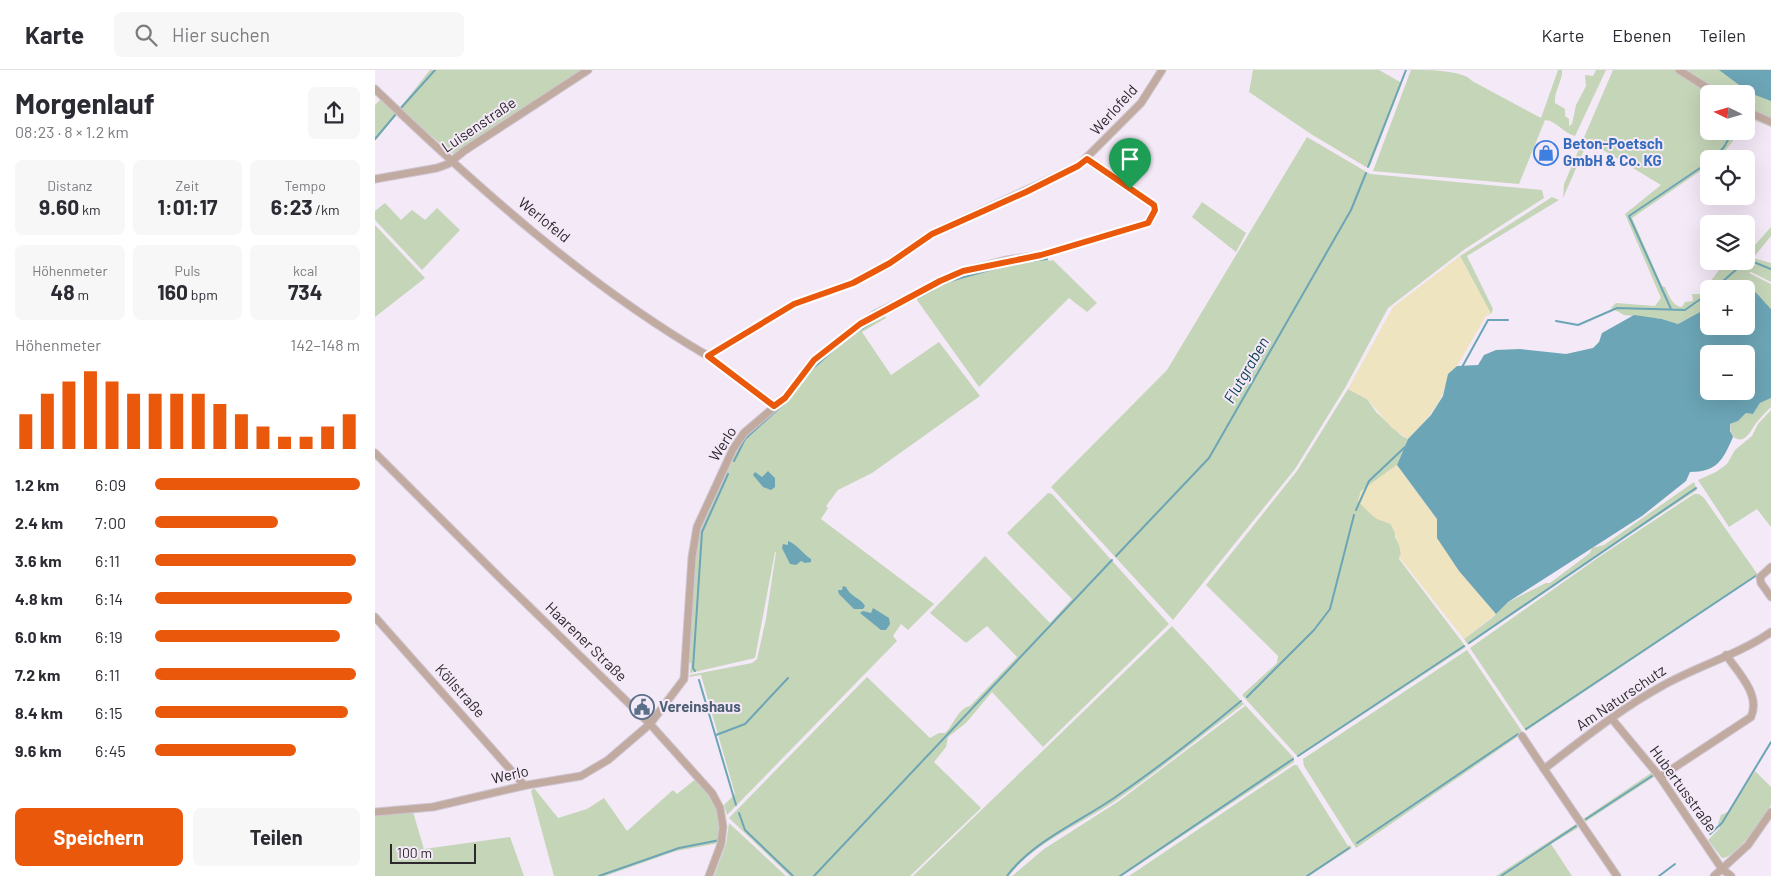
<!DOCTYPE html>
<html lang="de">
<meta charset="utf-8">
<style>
:root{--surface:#fff;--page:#f7f7f7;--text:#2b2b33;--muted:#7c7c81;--line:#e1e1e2;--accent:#ea580c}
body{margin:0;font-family:Barlow,sans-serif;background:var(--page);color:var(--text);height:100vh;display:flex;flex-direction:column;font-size:19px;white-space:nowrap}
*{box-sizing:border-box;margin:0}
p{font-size:16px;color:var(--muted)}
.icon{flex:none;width:28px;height:28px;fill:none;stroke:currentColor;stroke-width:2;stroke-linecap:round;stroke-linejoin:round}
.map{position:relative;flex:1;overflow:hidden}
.details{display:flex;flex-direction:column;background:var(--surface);width:375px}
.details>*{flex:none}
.needle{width:32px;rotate:275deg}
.controls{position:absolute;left:1325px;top:15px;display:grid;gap:10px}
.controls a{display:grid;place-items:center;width:55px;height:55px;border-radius:8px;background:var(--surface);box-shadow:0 5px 20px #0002;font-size:25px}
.scale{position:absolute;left:15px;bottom:12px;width:86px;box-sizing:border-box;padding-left:5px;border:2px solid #2c282d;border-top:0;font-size:14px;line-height:18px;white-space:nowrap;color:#2c282d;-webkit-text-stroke:4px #f4e9f7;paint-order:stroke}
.pin{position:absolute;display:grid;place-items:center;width:42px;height:42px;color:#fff;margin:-51px -21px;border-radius:50% 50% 50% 0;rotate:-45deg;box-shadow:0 0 5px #0007}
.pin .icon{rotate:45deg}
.round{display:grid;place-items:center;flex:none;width:52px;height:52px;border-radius:8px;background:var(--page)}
.summary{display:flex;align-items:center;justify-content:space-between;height:85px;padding:0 15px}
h1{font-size:28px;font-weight:700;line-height:38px}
.metrics{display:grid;grid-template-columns:repeat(3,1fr);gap:8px;height:85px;padding:5px 15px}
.metrics div{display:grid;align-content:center;border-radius:8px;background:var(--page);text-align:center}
.metrics b{font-size:21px;font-weight:700}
.metrics small{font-size:14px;font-weight:400}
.metrics p{font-size:14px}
.chart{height:140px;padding:10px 15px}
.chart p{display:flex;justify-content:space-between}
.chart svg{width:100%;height:90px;margin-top:5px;stroke:var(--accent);stroke-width:6}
.button{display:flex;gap:10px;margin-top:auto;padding:10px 15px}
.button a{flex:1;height:58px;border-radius:8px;background:var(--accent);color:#fff;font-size:20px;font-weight:700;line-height:58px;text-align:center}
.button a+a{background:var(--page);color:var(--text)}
ul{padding:0 15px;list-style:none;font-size:16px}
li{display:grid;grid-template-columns:80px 60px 1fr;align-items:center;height:38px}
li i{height:12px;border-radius:6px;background:var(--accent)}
header{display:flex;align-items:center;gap:30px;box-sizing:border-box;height:70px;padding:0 25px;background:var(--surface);border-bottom:1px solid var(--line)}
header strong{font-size:24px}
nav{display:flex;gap:28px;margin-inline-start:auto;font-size:18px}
.search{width:350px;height:45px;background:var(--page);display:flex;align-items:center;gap:12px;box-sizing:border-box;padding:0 18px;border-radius:8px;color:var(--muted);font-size:19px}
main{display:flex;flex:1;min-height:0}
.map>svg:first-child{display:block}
</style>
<header>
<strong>Karte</strong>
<div class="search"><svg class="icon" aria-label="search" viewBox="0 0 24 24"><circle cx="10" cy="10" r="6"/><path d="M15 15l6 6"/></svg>Hier suchen</div>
<nav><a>Karte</a><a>Ebenen</a><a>Teilen</a></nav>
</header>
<main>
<section class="details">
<div class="summary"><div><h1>Morgenlauf</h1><p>08:23 · 8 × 1.2 km</p></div><a class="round"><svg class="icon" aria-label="share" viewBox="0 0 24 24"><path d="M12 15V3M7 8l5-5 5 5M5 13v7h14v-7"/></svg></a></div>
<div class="metrics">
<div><p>Distanz</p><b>9.60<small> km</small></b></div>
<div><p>Zeit</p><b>1:01:17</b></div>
<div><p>Tempo</p><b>6:23<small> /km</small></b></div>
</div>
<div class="metrics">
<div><p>Höhenmeter</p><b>48<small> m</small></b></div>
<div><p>Puls</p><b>160<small> bpm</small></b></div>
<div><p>kcal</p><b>734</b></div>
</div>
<div class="chart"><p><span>Höhenmeter</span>142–148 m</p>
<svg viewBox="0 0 160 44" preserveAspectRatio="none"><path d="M5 44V27M15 44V17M25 44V11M35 44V6M45 44V11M55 44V17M65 44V17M75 44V17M85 44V17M95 44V22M105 44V27M115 44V33M125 44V38M135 44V38M145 44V33M155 44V27"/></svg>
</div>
<ul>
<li><b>1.2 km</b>6:09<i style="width:100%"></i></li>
<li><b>2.4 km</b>7:00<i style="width:60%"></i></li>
<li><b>3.6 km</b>6:11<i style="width:98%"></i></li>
<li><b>4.8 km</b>6:14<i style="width:96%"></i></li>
<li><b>6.0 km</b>6:19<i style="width:90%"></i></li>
<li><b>7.2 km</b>6:11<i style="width:98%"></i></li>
<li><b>8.4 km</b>6:15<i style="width:94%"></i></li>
<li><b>9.6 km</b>6:45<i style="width:69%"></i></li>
</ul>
<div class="button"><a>Speichern</a><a>Teilen</a></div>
</section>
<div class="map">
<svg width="1396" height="806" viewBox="0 0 1396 806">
<rect width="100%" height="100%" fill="#f4e9f7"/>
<!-- green -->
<g fill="#c5d5b8">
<path d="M55,0H209L78,84L24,39Z"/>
<path d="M878,0H1004L1027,13L995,96L991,97L936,64L874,22Z"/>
<path d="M1036,0C1053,0 1089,0 1097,11L1166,48L1183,0H1187C1188,10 1179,21 1180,33L1190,39V46L1194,49V56L1197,54L1201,35L1211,16L1210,5L1218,6L1221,0H1231L1200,66C1188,63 1182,51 1170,50L1144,114L998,101Z"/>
<path d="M1238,0H1299L1326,17L1301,0H1396V57L1371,47V24H1334V61H1362L1358,71L1344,88L1334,89V95L1257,148L1287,216L1290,217C1294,226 1297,236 1307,237L1310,232L1318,231L1317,224H1330L1331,217L1351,191H1371V185L1396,157V166L1378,188L1396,193V212L1376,202L1374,203L1396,214V239L1381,226L1372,213H1358L1349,219H1334V237L1303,254L1287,249L1249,245L1236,238L1241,233L1280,236L1286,228L1250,144L1286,115L1213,71L1188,128L1189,114Z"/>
<path d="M6,29L22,44L0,71V35Z"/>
<path d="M932,67L995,104L1167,120L1169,128L1090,179L1013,238L970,318L920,399L798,550L676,417L792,300Z"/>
<path d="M1177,127L1184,130L1092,186L1118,239L1116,244L1085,186Z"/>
<path d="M827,132L871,163L861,182L817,147Z"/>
<path d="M10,133L26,150L37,140L50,150L62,138L85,160L47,200L0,150V141Z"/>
<path d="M0,155L50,208L0,247Z"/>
<path d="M671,187L674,191L678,190L722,233L712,242L694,228L604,317L542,230V226L592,203Z"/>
<path d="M508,242L511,248L487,262L516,305L564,272L605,326L497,403L463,420L451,436L453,438L446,449L559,534L533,560L526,554L518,566L522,571L352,745L349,735L360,724L326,605L314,607L315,605L377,593L382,589L391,549L401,482H400L380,588L315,603L316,593H313L320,485L323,460L362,375L434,299Z"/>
<path d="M973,319L992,329L1001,342L1027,366L1033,369L1022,395L986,421L983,431L1003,449L1016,454L1020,461V467L1025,476L1026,484L1024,489L1091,577L923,687L867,625L902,593L903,586L831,515L922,401Z"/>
<path d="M1396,328V337C1391,342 1386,347 1382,352C1375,360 1370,378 1356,365L1355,354L1363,351L1371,343L1378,344L1385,333Z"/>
<path d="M1396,340V457L1382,439L1354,457L1323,410L1341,402L1352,394L1360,380L1377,366L1383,354Z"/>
<path d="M1319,412L1322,420L1226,483L1093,575L1089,569L1117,548L1133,532L1171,513H1175L1215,483L1217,478L1229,475Z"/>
<path d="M673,423L677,424L794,554L668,677L617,622L591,653L573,667L571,677L559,692L606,738L535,806H415L354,748L492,607L555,668L564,663H570C579,655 583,638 595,636L642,587L612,556L591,573L555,543L610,486L675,553L697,529L632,463Z"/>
<path d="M1319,424H1324L1329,428L1383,505L1151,661L1095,578L1224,487Z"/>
<path d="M797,556L919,688V692L747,806H637L669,779L744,731L870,636L869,634C827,665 786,699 743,729C710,752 658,773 634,806H538Z"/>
<path d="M1092,580L1148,663L981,778L929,696L928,689Z"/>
<path d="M919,695H922L973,776L975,775L977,778L934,806H754Z"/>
<path d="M1380,701L1396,717C1396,723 1396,729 1396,734C1394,745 1358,790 1347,788L1333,770L1345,758L1343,754L1346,745L1353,742Z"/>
<path d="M1276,703L1279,707L1210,752L1208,749Z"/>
<path d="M322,708C341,734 346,740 344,773L301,781L230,806H179L156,721L159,718L183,748L212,739L229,728L252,761L298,720L302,724Z"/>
<path d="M38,742L49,779L135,767L149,806H0V743Z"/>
<path d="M354,753L411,806H339L351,774Z"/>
<path d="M1201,754L1203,758L1176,774L1197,806H1121Z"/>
</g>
<!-- sand -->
<g fill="#eee4bf">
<path d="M1085,186L1116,244L1111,246L1082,296L1073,304C1070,332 1052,349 1033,369L1017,358L992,329L973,319L1018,237Z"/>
<path d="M1022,395L1062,449L1063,468L1084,501L1121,544L1089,569L1024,487L1026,484C1026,479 1018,456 1015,454C1012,451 1008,451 1004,450C996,446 989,437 983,431L986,421Z"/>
</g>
<!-- water -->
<g fill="#6ca5b6" fill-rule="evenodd">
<path d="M1344,0H1396V31L1375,23Z"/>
<path d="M1366,211C1374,213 1389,232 1396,239V328L1385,333L1378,344L1371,343L1363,351L1355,354V361L1358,367C1348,390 1342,402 1315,402L1311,411L1267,446L1133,532L1121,544L1084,501L1062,468V449L1022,395L1033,369L1056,345L1068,326L1073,304L1082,296L1103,295L1109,285L1121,280L1145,279L1191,284L1218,278L1224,272L1227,263L1259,245L1287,249L1303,254L1334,237V256H1371V219H1349L1358,212ZM1334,284H1371V321H1334Z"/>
<path d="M393,401L400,408V417L396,420L388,417L378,405L380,402L387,407Z"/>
<path d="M413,471C422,474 428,484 436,489V492L430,493L426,491L421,495L415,494L407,478L408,474L413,475Z"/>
<path d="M468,516L471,517C475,527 486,528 490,536L488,539H479L464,524L463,520H467Z"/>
<path d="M498,538L514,548L515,554L511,560H506L485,543L488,541L496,543Z"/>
</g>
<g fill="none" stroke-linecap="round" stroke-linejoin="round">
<!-- stream -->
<g stroke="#6ca5b6" stroke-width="2">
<path d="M1371,31L1375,23"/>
<path d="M25,39L60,0"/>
<path d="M0,69L21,44"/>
<path d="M1338,89L1349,77L1358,61"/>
<path d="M993,97L1031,0"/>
<path d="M1371,189L1396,199"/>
<path d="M1366,196L1370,191"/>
<path d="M575,211L639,193L672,189"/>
<path d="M1339,219L1363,198"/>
<path d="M542,228L559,219"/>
<path d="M528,235L535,231"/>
<path d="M1296,239L1254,146L1334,92"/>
<path d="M1181,251L1203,255L1242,238L1310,240L1334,223"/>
<path d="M480,263L512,243"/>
<path d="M1086,299L1113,250H1133"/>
<path d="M359,391L370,369L413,330L436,300L464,275"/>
<path d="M981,440L994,411L1030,377"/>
<path d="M741,486L834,388L976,140L991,103"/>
<path d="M1094,573L1321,418"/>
<path d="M320,601L318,598L327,462L353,404"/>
<path d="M324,610L361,735"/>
<path d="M872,627L939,560L955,539L979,445"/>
<path d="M1151,659L1382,505"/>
<path d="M341,665L370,654L413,608"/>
<path d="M923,686L1089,576"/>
<path d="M364,743L370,760L418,806"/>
<path d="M1211,749L1277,706"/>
<path d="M1335,764L1347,753L1396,672"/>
<path d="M982,773L1143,664"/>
<path d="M224,806L304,778L345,770"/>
<path d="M439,806L737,490"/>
<path d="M632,806C657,772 704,752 739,728C783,698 825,665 866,631"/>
<path d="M745,806L918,689"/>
<path d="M932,806L974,778"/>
<path d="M1126,806L1201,756"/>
<path d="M1284,806L1300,794"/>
</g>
<defs>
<g id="street">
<path d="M1304,0L1342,24"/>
<path d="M0,19C102,117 211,215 333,286L419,234L478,213L515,193L557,164L703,96L766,33L787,0"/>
<path d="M1371,41L1396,52"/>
<path d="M0,109L62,98L73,94L89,81L213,0"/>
<path d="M333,286L399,336"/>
<path d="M0,383L124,507L275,654L337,723L345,738L348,757L346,774L334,806"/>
<path d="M1396,497L1385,507L1386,513L1396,527"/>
<path d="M0,547L149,715"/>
<path d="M1237,649L1285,707L1347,799L1356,806"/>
<path d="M1147,666L1169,699"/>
<path d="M1285,707L1376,647C1386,625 1363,602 1351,585"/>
<path d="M0,742L58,737L152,715L206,706L233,690L275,654L309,609L317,487L322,457L358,379L369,363L410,328L439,290L500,244L588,201L631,190L666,185L773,153L780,140L779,135L712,89"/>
<path d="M1242,806L1169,699C1207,670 1245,639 1287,616C1322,596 1363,585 1396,562"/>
<path d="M1339,806L1373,775L1396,742"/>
</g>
</defs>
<!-- street casing -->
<use href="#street" stroke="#d0c6d3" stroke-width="9"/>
<!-- street -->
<use href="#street" stroke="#c1aba1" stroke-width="7"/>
</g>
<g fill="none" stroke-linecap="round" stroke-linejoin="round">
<defs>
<path id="route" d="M712,89L779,135L780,140L773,153L666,185L588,201L565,211L485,254L439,290L410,328L399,336L333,286L419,234L478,213L515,193L557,164L651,122L703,96Z"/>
</defs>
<!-- route casing -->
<use href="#route" stroke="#fff" stroke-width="10"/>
<!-- route -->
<use href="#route" stroke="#ea580c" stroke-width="6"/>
</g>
<!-- icons -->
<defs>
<symbol id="shop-ring" viewBox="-11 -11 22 22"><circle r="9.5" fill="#f4e9f7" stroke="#3f7fe0" stroke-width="1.5"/><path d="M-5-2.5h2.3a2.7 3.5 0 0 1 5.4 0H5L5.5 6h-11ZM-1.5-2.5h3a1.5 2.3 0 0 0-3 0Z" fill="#3f7fe0"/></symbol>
<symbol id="civic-ring" viewBox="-11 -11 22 22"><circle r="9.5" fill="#f4e9f7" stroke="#5c6f8a" stroke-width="1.5"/><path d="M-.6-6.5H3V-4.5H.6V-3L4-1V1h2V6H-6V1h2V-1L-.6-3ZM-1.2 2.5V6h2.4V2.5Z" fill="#5c6f8a"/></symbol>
</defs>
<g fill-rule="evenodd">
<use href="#shop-ring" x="1157" y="69" width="28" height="28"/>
<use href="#civic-ring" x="253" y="623" width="28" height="28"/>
</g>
<g text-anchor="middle" stroke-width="4" stroke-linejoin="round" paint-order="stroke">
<!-- street labels -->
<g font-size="15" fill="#2c282d" stroke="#f4e9f7">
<text transform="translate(739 40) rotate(-48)" y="5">Werlofeld</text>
<text transform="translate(104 55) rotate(-34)" y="5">Luisenstraße</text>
<text transform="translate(169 150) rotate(39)" y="5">Werlofeld</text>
<text transform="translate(348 374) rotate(-58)" y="5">Werlo</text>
<text transform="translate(211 572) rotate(44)" y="5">Haarener Straße</text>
<text transform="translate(85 621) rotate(48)" y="5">Köllstraße</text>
<text transform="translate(1246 628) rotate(-34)" y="5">Am Naturschutz</text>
<text transform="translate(135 705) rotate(-13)" y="5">Werlo</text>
<text transform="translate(1308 719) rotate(54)" y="5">Hubertusstraße</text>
</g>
<!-- shop labels -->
<g font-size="15" font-weight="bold" fill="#366cbe" stroke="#f4e9f7" text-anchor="start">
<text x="1188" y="79">Beton-Poetsch<tspan x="1188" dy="17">GmbH &amp; Co. KG</tspan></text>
</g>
<!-- service labels -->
<g font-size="15" font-weight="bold" fill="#4e5e75" stroke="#f4e9f7" text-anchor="start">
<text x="284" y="642">Vereinshaus</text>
</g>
<!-- water labels -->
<g font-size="16" font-style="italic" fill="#093f4c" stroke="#f4e9f7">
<text transform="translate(871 300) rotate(-60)" y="6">Flutgraben</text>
</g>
</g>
</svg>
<div class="controls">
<a><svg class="needle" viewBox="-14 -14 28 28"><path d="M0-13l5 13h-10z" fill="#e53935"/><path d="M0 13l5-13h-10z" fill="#7c7c81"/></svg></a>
<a><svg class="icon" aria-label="locate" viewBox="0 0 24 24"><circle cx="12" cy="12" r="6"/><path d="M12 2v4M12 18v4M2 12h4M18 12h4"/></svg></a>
<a><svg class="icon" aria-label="layers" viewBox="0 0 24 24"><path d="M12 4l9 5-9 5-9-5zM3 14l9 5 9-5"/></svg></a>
<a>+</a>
<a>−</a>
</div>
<div class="scale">100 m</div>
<div class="pin" style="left:755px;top:119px;background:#1e9e55"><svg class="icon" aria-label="arrive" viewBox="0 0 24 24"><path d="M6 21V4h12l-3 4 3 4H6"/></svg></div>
</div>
</main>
